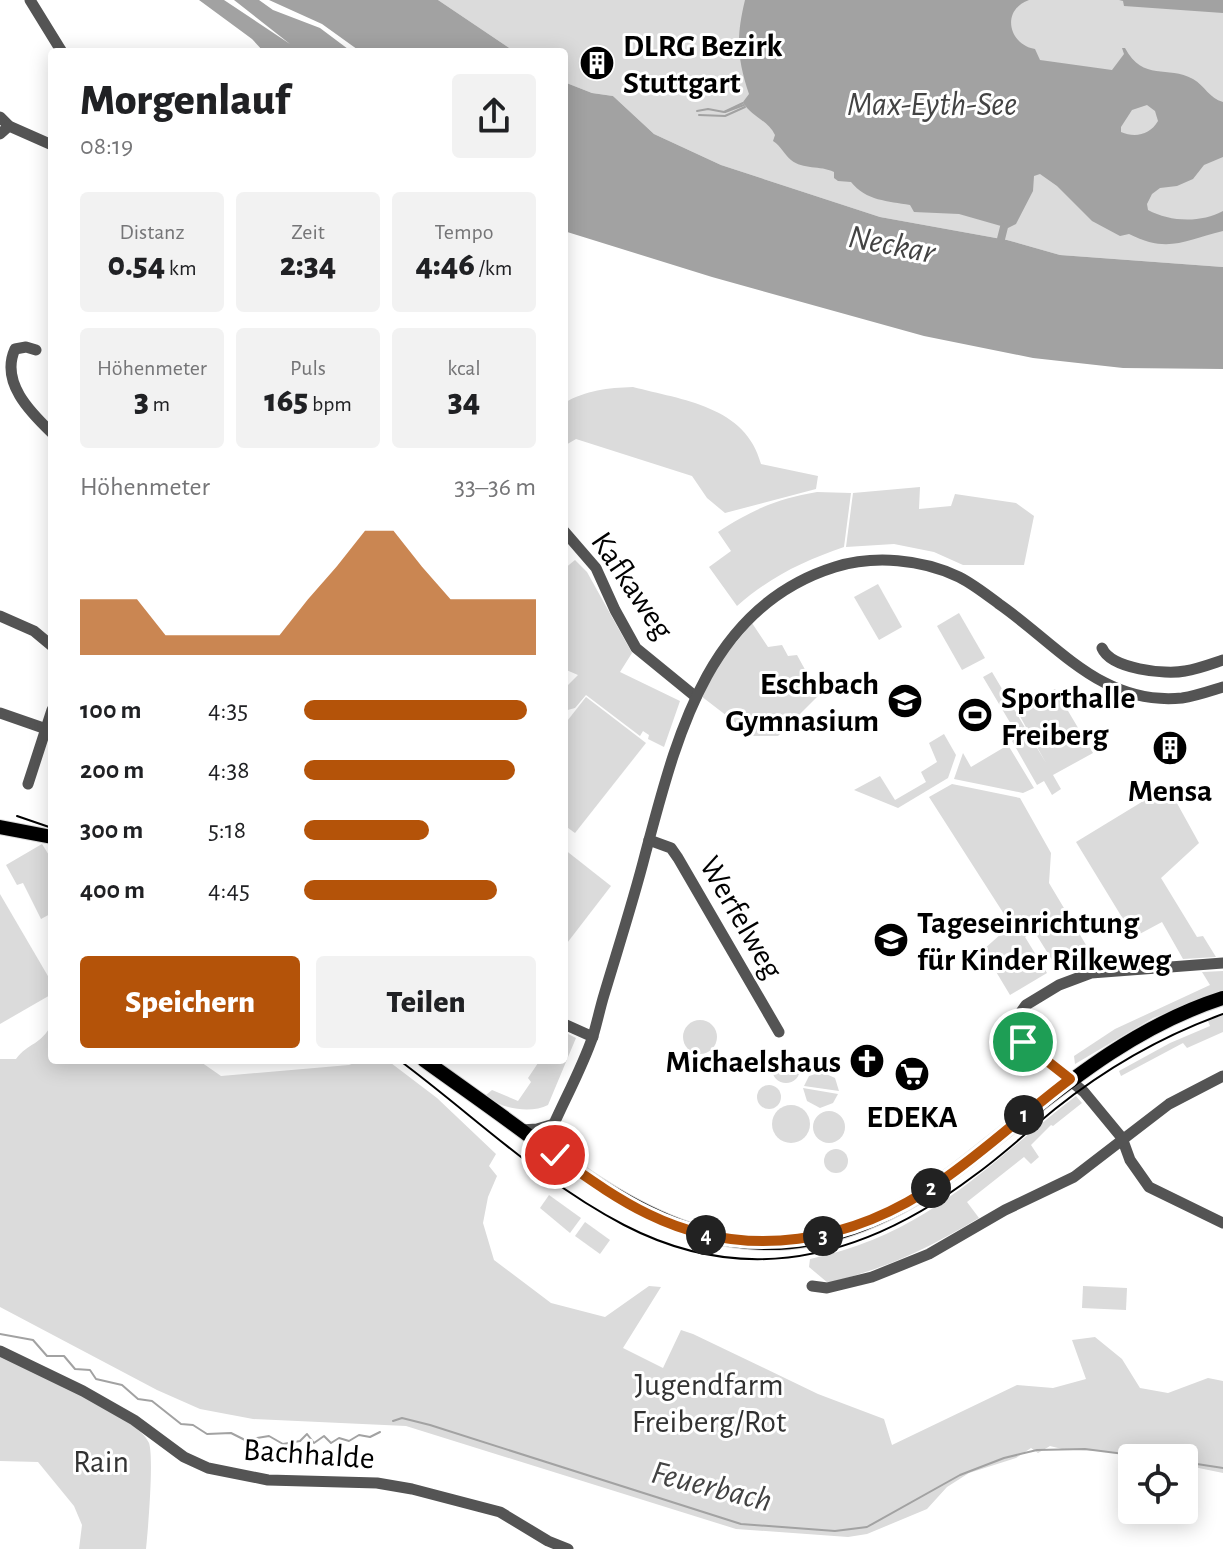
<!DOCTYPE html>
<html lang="de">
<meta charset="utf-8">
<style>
:root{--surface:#fff;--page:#f2f2f2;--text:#202124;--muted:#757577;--accent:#b45309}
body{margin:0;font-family:"Alegreya Sans",sans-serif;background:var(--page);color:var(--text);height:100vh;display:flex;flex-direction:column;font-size:30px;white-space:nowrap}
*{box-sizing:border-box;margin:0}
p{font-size:26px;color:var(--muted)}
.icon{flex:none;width:44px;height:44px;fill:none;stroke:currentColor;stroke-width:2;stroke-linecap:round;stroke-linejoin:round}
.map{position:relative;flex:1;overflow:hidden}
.side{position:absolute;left:48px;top:48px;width:520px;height:1016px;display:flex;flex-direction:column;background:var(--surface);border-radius:8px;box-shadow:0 4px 20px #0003}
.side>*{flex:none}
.controls{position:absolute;left:1118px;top:1444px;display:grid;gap:16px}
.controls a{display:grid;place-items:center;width:80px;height:80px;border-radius:8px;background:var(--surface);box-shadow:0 4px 20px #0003;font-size:40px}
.pin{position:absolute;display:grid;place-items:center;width:68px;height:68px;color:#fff;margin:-34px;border:4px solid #fff;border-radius:50%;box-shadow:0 2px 8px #0007}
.km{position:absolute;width:40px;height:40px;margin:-20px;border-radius:50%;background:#222;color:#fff;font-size:22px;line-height:40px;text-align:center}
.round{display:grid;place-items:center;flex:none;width:84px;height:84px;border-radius:8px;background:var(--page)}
.overview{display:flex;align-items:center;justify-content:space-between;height:136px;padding:0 32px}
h1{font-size:44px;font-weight:800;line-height:60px}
.figures{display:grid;grid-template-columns:repeat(3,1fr);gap:12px;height:136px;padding:8px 32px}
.figures div{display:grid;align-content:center;border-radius:8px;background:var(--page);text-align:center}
.figures b{font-size:34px;font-weight:800}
.figures small{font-size:22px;font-weight:400}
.figures p{font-size:22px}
.chart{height:224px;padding:16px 32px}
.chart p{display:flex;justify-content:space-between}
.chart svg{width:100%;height:144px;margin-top:8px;fill:var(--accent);opacity:.7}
.primary-button{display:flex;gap:16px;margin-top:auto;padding:16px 32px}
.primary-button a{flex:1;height:92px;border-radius:8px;background:var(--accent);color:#fff;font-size:32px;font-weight:800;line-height:92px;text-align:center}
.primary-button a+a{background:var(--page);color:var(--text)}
ul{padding:0 32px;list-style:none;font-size:26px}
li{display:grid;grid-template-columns:128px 96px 1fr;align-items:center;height:60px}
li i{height:20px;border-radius:10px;background:var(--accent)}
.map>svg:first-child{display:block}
</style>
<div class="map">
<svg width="1223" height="1549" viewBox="0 0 1223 1549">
<rect width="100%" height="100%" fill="#fff"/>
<!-- green -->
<g fill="#dbdbdb">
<path d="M438,0H1223V267L1060,255L1007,240L880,217L721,165L654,134L613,96L592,93L564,82V52H515Z"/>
<path d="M633,387C682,400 746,406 761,464L818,476L816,489L725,513L707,498L692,476L576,439L564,446V403C587,390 607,388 633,387Z"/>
<path d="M920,487L919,509L951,506L955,494L1016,503L1034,516L1024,565H963L934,552L894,544L846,547L853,493Z"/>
<path d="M817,492L851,493L844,547C803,561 770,577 737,606L709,567L731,551L718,532C752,510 776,499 817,492Z"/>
<path d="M575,560L587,572L632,653L620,672L680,701L664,747L648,739L649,735L643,731L640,736L586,695L575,708L564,711V689L578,675L564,669V569Z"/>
<path d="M878,584L902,627L879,640L854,597Z"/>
<path d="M959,613L985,658L962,670L937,626Z"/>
<path d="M752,623L768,647L782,645L788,656L797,655L819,695L778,736H753L701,696L713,670Z"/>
<path d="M992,672L1046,763L1017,711L1055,689L1093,753L1053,775L1061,789L1052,795L1044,781L1037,785L1012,741L1018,736L983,677Z"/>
<path d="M586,697L646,743L575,833L564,825V725Z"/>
<path d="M944,734L956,755L948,778L898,808L854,790L880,776L895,800L926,782L921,772L937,762L929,743Z"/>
<path d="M1008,745L1034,788L1023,793L954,779L963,753L971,767Z"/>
<path d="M952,784L1020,798L1051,853L1049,883L1101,970L1057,968L1034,931L1025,937L1047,973L1010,995L983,950L1011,925L929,797Z"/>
<path d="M1173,796L1199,843L1161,878L1197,937L1203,936L1216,957L1183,959L1162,922L1134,937L1076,842L1145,800Z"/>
<path d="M42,844L52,860V913L41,919L23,883L17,885L6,865Z"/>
<path d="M564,849L611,886L564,947Z"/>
<path d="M0,894L52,983V994L0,1024Z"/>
<path d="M1223,971V991L1153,1018L1075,1064L1074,1056L1115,1029L1210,985L1202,972Z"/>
<path d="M1223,1015V1032L1187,1048L1183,1043L1121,1076L1119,1071L1170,1043L1210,1026L1208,1021Z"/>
<circle cx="700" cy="1037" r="17"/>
<path d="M52,1024V1060H198L221,1076L349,1065L362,1060H387L437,1098L496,1154L489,1166L497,1176L488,1197L483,1223L494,1260L551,1303L605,1317L649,1286L661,1287L623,1348L663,1368L681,1330L693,1334L818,1394L884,1419L892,1445L1017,1385L1053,1388L1086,1379L1072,1340L1095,1337L1122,1359L1140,1388L1168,1393L1208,1378L1223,1381V1473L1184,1465V1458H1147L1116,1452L1062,1449L1050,1446L1038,1453L1031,1448L1016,1458L969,1473L947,1487L927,1509L867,1534L848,1537L736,1529L406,1426L253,1419L200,1409L157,1390L0,1307V1059H16C29,1042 40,1046 52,1024Z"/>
<path d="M564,1032L576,1038L548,1105C531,1114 499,1109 486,1095L492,1090L518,1101L531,1082L528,1078L540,1060H564Z"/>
<circle cx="786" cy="1069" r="14"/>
<path d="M822,1072L835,1078L839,1091L804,1086L809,1076Z"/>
<circle cx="769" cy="1097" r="12"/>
<path d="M803,1088L838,1094L833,1103L820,1108L807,1101Z"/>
<path d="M1076,1096L1082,1103L1053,1126L1051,1125L1031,1145L1039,1157L1031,1164L1024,1157L967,1202L979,1218C925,1250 890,1267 828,1283L809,1267L810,1259C928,1234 985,1166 1076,1096Z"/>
<circle cx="791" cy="1124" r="19"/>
<circle cx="829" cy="1127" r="16"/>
<circle cx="836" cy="1161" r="12"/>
<path d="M549,1195L581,1218L570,1233L540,1208Z"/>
<path d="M585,1222L610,1240L600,1254L575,1236Z"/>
<path d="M1083,1286L1127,1288L1126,1310L1082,1308Z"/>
<path d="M0,1356C29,1371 139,1416 149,1443C154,1458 148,1530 146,1549H79L82,1525L74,1506L38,1462L0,1461Z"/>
</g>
<!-- water -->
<g fill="#a2a2a2" fill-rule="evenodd">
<path d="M199,0H224L290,44L234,0H259L273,10L320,28L352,52H264L252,39Z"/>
<path d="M269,0H438L515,52H361L322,24Z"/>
<path d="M745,0H1029C1001,10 1008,44 1035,49L1040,60L1112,70L1124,54L1122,48H1125C1143,82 1168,65 1193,79C1205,86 1209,98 1223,102V157L1204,165L1193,179L1177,186L1160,188L1152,194L1147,204L1148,210C1170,222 1201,223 1223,211V231C1184,240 1169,254 1129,234L1120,236L1092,221L1057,186L1040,174L1034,176L1033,191L1016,224L1008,228L959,214L914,212L910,205C888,201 866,201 851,182L838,181L834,178V172C820,165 803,170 791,160C784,154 781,146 773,141L775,135C768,120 750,116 743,102L749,94C737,58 736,37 745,0ZM1147,105L1155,111L1158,121C1150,135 1135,138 1121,132V127L1132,110Z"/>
<path d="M1119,0H1223V13L1124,6L1123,1Z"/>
<path d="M564,82L592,93L613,96L654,134L721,165L880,217L1007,240L1060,255L1223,267V369L1123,368L1033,358L924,336L712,277L564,231Z"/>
</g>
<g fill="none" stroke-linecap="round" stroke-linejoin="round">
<!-- stream -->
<g stroke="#a2a2a2" stroke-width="2">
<path d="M697,111L708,109L724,112L743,103"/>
<path d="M725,112L744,105"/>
<path d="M699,115L725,116L745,107"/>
<path d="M0,1334L33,1340L47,1356H64L75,1369L90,1370L96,1379L122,1385L138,1399L152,1401L181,1424L193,1425L207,1434L231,1433L245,1440L269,1436L283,1444L300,1441L307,1434L314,1443L324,1436L331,1443L339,1438L349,1441L359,1435L370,1437L380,1432"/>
<path d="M393,1421L402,1418L430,1425L741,1524L835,1531L867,1527L960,1475L1004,1458L1037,1450L1085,1449L1156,1458"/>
<path d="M1184,1462L1223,1468"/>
</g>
<!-- canal -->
<path stroke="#a2a2a2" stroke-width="8" d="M1001,239L1004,227"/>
<defs>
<g id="major">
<path d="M0,827L52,837"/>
<path d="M424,1060C460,1086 496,1111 532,1138C645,1222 748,1282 888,1213C925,1195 957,1170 988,1145C1062,1087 1132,1027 1223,998"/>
</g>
</defs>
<!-- major casing -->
<use href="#major" stroke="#dbdbdb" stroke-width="16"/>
<!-- minor -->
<g stroke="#545454" stroke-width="11">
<path d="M30,0L62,52"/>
<path d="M0,117L9,126L52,145"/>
<path d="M0,134L9,126"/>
<path d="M36,350L26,347L15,349C0,382 30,412 52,433"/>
<path d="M564,531L596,568L615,610L636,648L696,697"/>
<path d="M0,616L34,631L52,646"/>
<path d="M1102,648C1111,669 1165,675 1185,671C1198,669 1211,664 1223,660"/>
<path d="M0,713L52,731"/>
<path d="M28,784L52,710"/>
<path d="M649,840L671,848L678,858L779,1032"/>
<path d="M1223,963L1091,973L1059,985L1026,1005L1016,1019L1015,1034L1084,1092L1122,1138L1130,1160L1149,1187L1223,1223"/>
<path d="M564,1024L593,1037"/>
<path d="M521,1130L537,1129L554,1124"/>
<path d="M544,1147C559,1109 580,1074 593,1036C597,1023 600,1008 604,995C618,948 633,902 645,855C676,740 706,607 835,567C874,555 922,559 959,577C973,584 987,595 999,604C1058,645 1102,706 1182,698C1196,696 1210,691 1223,687"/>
<path d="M812,1286L827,1288L872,1277L929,1254L1005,1210L1074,1177L1169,1104L1223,1076"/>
<path d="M0,1351L83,1391L134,1420L184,1457L208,1468L268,1480L377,1483L412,1489L500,1512L548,1541L568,1549"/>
</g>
<!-- major -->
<use href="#major" stroke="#000" stroke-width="14"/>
<!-- tram -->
<g stroke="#000" stroke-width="2">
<path d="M17,816L52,828"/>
<path d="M399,1060C473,1115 541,1182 624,1225C749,1290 868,1256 975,1175C1003,1155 1028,1131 1055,1109C1105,1069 1162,1036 1223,1014"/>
</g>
</g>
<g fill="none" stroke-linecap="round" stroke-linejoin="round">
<defs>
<path id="route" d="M555,1155C585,1176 615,1198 648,1214C746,1262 853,1243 941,1181C986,1150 1026,1112 1070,1079L1023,1042"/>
</defs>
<!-- route casing -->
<use href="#route" stroke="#fff" stroke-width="16"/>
<!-- route -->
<use href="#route" stroke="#b45309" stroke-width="10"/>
</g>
<!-- icons -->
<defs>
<symbol id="building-disc" viewBox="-11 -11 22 22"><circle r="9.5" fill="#000" stroke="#fff"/><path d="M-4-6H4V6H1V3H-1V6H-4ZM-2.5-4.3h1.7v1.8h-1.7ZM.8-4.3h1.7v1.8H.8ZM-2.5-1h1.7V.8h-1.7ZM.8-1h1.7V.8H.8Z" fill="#fff"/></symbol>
<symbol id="school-disc" viewBox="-11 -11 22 22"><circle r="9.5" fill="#000" stroke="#fff"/><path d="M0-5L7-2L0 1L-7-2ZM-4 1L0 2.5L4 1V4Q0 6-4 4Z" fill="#fff"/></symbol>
<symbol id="stadium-disc" viewBox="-11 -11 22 22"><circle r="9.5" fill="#000" stroke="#fff"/><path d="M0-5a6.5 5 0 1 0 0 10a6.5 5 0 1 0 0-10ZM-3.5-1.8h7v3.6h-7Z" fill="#fff"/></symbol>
<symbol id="church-disc" viewBox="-11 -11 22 22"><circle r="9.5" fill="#000" stroke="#fff"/><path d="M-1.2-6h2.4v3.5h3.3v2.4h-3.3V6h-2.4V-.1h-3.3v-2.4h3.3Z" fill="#fff"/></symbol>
<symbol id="supermarket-disc" viewBox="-11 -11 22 22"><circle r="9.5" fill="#000" stroke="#fff"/><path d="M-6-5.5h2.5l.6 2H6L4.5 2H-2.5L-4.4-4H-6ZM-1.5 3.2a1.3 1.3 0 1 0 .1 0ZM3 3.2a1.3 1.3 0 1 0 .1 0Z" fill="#fff"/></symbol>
</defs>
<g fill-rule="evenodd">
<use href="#building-disc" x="577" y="43" width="40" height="40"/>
<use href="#school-disc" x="885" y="681" width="40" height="40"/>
<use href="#stadium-disc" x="955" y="695" width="40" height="40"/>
<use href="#building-disc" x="1150" y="728" width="40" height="40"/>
<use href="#school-disc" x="871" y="920" width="40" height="40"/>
<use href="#church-disc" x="847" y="1041" width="40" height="40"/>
<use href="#supermarket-disc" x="892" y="1054" width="40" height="40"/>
</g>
<g text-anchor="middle" stroke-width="6" stroke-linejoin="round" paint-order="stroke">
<!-- poi labels -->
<g font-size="32" font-weight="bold" fill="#000" stroke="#fff" text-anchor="start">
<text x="623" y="56">DLRG Bezirk<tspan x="623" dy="37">Stuttgart</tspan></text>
<text x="879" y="694" text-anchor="end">Eschbach<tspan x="879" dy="37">Gymnasium</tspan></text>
<text x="1001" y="708">Sporthalle<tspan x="1001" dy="37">Freiberg</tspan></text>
<text x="1170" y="801" text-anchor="middle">Mensa</text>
<text x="917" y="933">Tageseinrichtung<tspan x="917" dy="37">für Kinder Rilkeweg</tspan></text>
<text x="841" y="1072" text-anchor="end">Michaelshaus</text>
<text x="912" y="1127" text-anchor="middle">EDEKA</text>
</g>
<!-- street labels -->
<g font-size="32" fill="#000" stroke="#fff">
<text transform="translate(633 585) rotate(56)" y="11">Kafkaweg</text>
<text transform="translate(742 917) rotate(60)" y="11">Werfelweg</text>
<text transform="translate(309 1453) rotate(4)" y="11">Bachhalde</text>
</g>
<!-- park labels -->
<g font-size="32" fill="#323232" stroke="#fff">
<text x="709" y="1395">Jugendfarm<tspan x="709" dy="37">Freiberg/Rot</tspan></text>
<text x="101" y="1472">Rain</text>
</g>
<!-- water labels -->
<g font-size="34" font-style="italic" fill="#434343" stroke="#fff">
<text x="932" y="115">Max-Eyth-See</text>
<text transform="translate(892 243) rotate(11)" y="12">Neckar</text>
<text transform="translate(712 1485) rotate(14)" y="12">Feuerbach</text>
</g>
</g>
</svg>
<div class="controls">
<a><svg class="icon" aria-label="locate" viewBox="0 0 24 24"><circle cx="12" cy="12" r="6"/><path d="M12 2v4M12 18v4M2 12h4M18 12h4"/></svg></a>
</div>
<div class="pin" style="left:1023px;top:1042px;background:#1e9e55"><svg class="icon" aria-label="arrive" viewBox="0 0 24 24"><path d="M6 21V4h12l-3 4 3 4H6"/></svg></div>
<div class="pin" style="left:555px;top:1155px;background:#d93025"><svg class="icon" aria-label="check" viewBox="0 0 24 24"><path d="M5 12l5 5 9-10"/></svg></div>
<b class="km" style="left:1024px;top:1115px">1</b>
<b class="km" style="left:931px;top:1188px">2</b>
<b class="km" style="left:823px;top:1236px">3</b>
<b class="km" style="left:706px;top:1235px">4</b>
<section class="side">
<div class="overview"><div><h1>Morgenlauf</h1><p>08:19</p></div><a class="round"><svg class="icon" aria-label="share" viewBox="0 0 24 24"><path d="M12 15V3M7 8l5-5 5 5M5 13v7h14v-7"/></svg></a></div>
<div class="figures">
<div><p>Distanz</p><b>0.54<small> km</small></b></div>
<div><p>Zeit</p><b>2:34</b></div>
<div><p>Tempo</p><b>4:46<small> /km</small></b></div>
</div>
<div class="figures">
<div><p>Höhenmeter</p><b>3<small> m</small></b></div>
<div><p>Puls</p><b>165<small> bpm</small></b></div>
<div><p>kcal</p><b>34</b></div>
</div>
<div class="chart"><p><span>Höhenmeter</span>33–36 m</p>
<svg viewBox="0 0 160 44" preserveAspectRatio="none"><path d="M0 44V27L10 27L20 27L30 38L40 38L50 38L60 38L70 38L80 27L90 17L100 6L110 6L120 17L130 27L140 27L150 27L160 27V44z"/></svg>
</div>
<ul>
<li><b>100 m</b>4:35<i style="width:96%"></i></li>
<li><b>200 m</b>4:38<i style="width:91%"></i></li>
<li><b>300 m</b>5:18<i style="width:54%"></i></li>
<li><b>400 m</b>4:45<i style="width:83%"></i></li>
</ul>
<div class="primary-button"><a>Speichern</a><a>Teilen</a></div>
</section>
</div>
